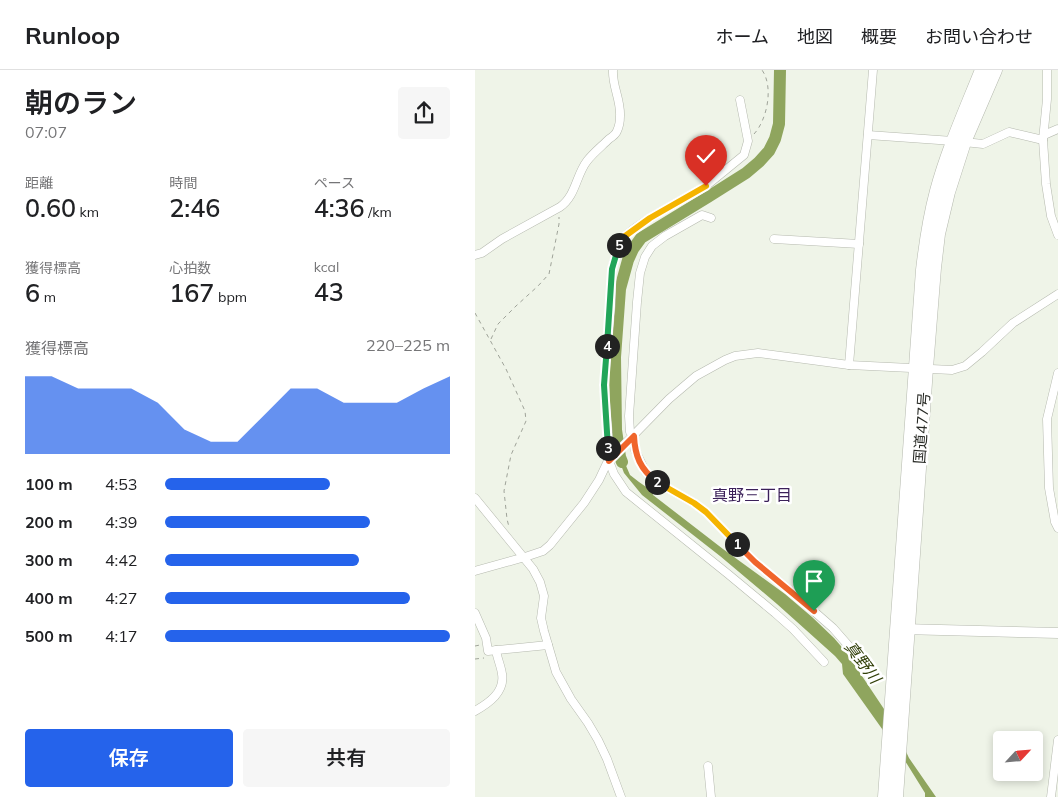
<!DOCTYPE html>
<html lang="ja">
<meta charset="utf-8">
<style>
:root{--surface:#fff;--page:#f6f6f6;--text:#202124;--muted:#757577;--line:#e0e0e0;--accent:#2563eb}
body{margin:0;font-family:Mulish,"Noto Sans JP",sans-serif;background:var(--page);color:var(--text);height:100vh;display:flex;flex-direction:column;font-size:19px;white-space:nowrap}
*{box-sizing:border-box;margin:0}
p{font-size:16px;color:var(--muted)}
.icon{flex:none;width:28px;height:28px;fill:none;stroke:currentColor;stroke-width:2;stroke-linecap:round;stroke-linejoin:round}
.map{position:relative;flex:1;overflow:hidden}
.sheet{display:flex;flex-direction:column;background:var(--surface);width:475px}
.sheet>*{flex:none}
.needle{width:32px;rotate:64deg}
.tools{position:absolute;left:518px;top:661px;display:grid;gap:10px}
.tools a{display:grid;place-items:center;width:50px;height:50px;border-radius:5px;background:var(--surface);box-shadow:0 2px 8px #0003;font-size:25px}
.pin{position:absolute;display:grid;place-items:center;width:42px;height:42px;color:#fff;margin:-51px -21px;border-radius:50% 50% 50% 0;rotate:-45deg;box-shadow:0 0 5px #0007}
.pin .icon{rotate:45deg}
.km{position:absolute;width:25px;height:25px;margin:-12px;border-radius:50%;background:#222;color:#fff;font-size:14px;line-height:25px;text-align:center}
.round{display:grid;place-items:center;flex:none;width:52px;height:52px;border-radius:5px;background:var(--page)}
.head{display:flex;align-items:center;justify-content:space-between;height:85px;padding:0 25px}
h1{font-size:28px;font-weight:600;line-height:38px}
.figures{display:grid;grid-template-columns:repeat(3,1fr);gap:8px;height:85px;padding:5px 25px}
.figures div{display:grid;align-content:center}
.figures b{font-size:25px;font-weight:600}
.figures small{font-size:14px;font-weight:400}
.figures p{font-size:14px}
.chart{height:140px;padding:10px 25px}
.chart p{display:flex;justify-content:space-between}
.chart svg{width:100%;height:90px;margin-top:5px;fill:var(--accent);opacity:.7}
.primary-button{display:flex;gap:10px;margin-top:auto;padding:10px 25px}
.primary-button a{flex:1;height:58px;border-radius:5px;background:var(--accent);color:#fff;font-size:20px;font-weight:600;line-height:58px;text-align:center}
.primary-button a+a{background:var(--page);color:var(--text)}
ul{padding:0 25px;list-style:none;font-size:16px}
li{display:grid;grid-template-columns:80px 60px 1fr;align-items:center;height:38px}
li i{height:12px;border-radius:6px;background:var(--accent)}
header{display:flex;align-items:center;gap:30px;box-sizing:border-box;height:70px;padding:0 25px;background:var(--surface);border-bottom:1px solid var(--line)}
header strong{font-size:24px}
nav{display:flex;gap:28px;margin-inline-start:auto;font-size:18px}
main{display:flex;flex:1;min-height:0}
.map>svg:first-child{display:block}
</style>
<header>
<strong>Runloop</strong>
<nav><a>ホーム</a><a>地図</a><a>概要</a><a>お問い合わせ</a></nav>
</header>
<main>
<section class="sheet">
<div class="head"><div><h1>朝のラン</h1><p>07:07</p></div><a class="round"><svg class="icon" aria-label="share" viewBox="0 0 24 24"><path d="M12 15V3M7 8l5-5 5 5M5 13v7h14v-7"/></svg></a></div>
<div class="figures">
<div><p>距離</p><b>0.60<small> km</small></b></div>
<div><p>時間</p><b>2:46</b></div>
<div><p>ペース</p><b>4:36<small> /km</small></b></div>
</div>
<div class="figures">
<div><p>獲得標高</p><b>6<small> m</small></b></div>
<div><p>心拍数</p><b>167<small> bpm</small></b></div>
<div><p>kcal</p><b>43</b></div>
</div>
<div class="chart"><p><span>獲得標高</span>220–225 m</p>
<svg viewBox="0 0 160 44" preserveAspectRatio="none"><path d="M0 44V6L10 6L20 12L30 12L40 12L50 19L60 32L70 38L80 38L90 25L100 12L110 12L120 19L130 19L140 19L150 12L160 6V44z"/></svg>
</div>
<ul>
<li><b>100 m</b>4:53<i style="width:58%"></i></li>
<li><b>200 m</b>4:39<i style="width:72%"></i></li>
<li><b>300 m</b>4:42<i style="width:68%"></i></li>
<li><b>400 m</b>4:27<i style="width:86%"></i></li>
<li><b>500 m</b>4:17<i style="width:100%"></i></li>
</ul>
<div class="primary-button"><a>保存</a><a>共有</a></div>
</section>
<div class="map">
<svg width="583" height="727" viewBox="0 0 583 727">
<rect width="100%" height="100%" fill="#eff4e8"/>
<!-- water -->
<path fill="#8fa55e" d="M146,384L155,405L164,412L177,421L178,425L248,479L310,524L337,547L359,568L371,582L415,648L434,688L461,727H450V723L432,694L368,604L367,594L360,586L302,534L245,486L167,425L149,403L143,387Z"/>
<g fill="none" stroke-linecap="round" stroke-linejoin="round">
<!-- river -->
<path stroke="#8fa55e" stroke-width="12" d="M147,392L145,387L141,360L140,287L145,219L153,190L158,179L166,168L233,127L271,103L284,92L294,81L300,69L304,54L305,0"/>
<defs>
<g id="street">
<path d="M572,0V29L568,70L571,114L576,146L583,165"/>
<path d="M265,30L273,71L269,85L231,116L175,148L160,158L146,169L142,181L137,199L136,235L129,315L133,362L134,391L139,404L151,422L253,504L300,543L318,559L349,592"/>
<path d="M393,65L478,71"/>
<path d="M569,65L583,59"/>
<path d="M489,72L508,74L534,62L568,70"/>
<path d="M236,148L227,145L190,166L177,176L170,187L165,203L162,232L154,346L155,362L159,365L160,380L170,401L180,411L219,433L231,442L280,492L318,523L358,558L393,598"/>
<path d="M299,169L384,174"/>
<path d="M0,185L7,183L27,169L85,137C101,126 101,105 112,91C118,83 127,76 134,69C137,67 141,64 142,61C144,57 145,50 145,46C146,30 137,16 138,0"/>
<path d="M374,295L398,0"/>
<path d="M583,303L572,349L574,418L580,452L583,458"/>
<path d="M0,428L58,499L65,512L69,526L66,548L69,561L81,602L96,629L113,653L123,670L132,689L146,727"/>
<path d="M0,501L50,487L68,481L75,475L109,433L124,410L132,393L137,387L194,329L221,306L250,290L260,286L283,283L374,295L477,300L490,296L507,282L538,253L583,224"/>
<path d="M0,543L11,568L13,581L73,575"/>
<path d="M0,641C14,633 30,622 27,604C26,596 22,588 21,580"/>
<path d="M233,696L236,727"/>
<path d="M576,727L583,670"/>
</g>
<path id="secondary" d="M427,559L583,563"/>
<g id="highway">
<path d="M410,727L448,200C451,174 455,147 462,121C473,80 491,40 507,0"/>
<path d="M421,727L451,298L459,198L463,164L473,122L489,72L520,0"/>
</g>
</defs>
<!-- street casing -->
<use href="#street" stroke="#b5b9ae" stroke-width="9"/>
<!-- secondary casing -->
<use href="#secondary" stroke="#b5b9ae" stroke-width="11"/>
<!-- highway casing -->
<use href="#highway" stroke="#b5b9ae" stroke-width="15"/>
<!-- path -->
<g stroke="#9fa399" stroke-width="1" stroke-dasharray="4 4" stroke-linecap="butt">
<path d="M279,64C292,50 299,17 287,0"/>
<path d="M0,243L31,299L50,341L51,351L36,385L29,421L32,449L34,457"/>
<path d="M16,269L23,254L41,236L63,216L74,204L84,154V147"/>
<path d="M0,576L5,575"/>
<path d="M0,589L9,588"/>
</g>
<!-- street -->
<use href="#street" stroke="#fff" stroke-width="8"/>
<!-- secondary -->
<use href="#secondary" stroke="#fff" stroke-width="10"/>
<!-- highway -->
<use href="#highway" stroke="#fff" stroke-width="14"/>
</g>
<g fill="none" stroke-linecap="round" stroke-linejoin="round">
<defs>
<path id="split-1" d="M262,474L280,492L339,541"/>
<path id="split-2" d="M182,412L219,433L231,442L262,474"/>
<path id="split-3" d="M133,378L134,391L159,366C160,386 165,399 182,412"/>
<path id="split-4" d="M132,276L129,315L133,378"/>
<path id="split-5" d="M132,276L137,199L144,175"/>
<path id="split-6" d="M144,175L146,169L175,148L231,116"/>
</defs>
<!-- split-1 casing -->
<use href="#split-1" stroke="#fff" stroke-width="10"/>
<!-- split-2 casing -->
<use href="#split-2" stroke="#fff" stroke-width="10"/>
<!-- split-3 casing -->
<use href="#split-3" stroke="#fff" stroke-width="10"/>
<!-- split-4 casing -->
<use href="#split-4" stroke="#fff" stroke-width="10"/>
<!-- split-5 casing -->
<use href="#split-5" stroke="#fff" stroke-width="10"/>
<!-- split-6 casing -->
<use href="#split-6" stroke="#fff" stroke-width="10"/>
<!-- split-1 -->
<use href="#split-1" stroke="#f0652b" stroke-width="6"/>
<!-- split-2 -->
<use href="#split-2" stroke="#f5b400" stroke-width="6"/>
<!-- split-3 -->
<use href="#split-3" stroke="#f0652b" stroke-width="6"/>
<!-- split-4 -->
<use href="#split-4" stroke="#22a559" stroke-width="6"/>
<!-- split-5 -->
<use href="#split-5" stroke="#22a559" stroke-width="6"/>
<!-- split-6 -->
<use href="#split-6" stroke="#f5b400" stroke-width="6"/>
</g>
<g text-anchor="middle" stroke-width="5" stroke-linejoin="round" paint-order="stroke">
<!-- street labels -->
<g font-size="15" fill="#282a25" stroke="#fff">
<text transform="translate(447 358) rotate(-86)" y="5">国道477号</text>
</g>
<!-- neighbourhood labels -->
<g font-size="16" fill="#3b2059" stroke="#fff">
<text x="277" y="431">真野三丁目</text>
</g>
<!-- water labels -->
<g font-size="16" font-style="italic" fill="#324009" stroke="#fff">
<text transform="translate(388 592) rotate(53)" y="6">真野川</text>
</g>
</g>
</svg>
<div class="tools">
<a><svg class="needle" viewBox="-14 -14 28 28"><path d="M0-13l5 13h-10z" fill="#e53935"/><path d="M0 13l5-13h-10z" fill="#757577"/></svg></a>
</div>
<div class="pin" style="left:339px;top:541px;background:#1e9e55"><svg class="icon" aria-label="arrive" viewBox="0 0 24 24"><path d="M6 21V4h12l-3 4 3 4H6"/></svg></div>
<div class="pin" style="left:231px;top:116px;background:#d93025"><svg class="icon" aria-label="check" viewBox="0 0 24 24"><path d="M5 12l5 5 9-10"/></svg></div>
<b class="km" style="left:262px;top:474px">1</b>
<b class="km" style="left:182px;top:412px">2</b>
<b class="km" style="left:133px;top:378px">3</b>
<b class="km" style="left:132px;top:276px">4</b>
<b class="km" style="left:144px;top:175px">5</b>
</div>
</main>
